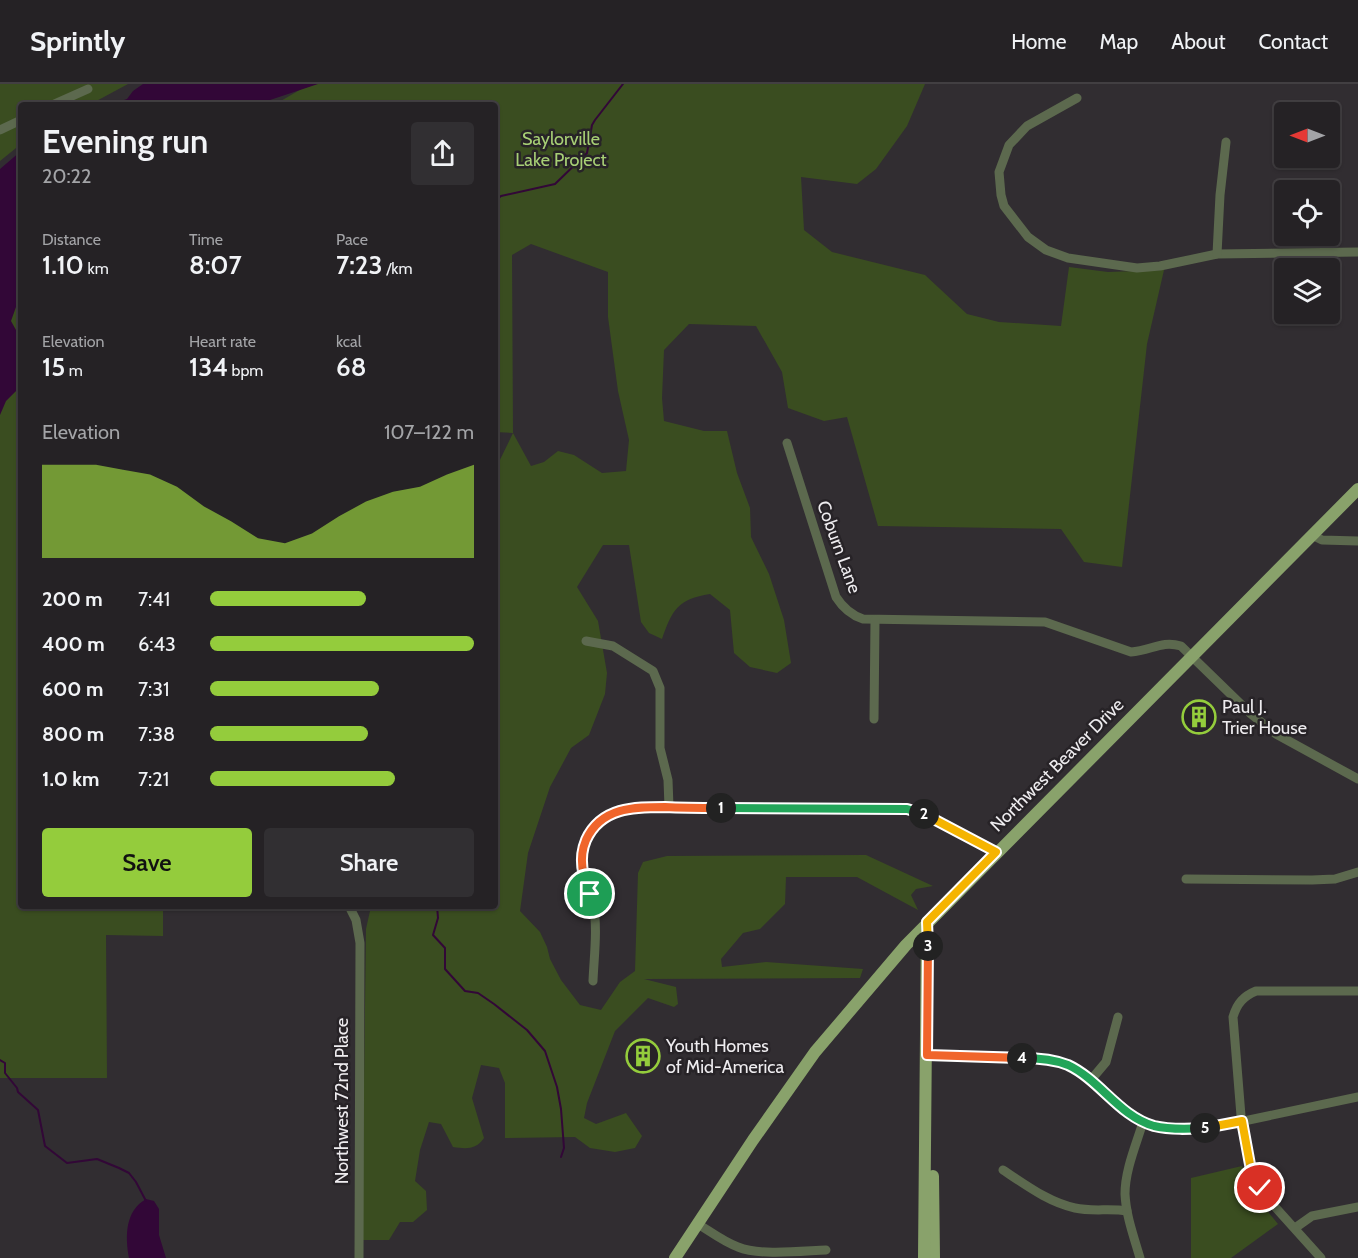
<!DOCTYPE html>
<meta charset="utf-8">
<style>
:root{--surface:#252225;--page:#312f32;--text:#f1f3f6;--muted:#a3a4a7;--line:#423f42;--accent:#94cc3c}
body{margin:0;font-family:Cabin,sans-serif;background:var(--page);color:var(--text);height:100vh;display:flex;flex-direction:column;font-size:22px;white-space:nowrap}
*{box-sizing:border-box;margin:0}
p{font-size:20px;color:var(--muted)}
.icon{flex:none;width:33px;height:33px;fill:none;stroke:currentColor;stroke-width:2;stroke-linecap:round;stroke-linejoin:round}
.map{position:relative;flex:1;overflow:hidden}
.drawer{position:absolute;left:18px;top:18px;width:480px;height:807px;display:flex;flex-direction:column;background:var(--surface);border-radius:6px;box-shadow:0 2px 4px #0004,0 0 0 2px var(--line)}
.drawer>*{flex:none}
.needle{width:39px;rotate:270deg}
.fabs{position:absolute;left:1274px;top:18px;display:grid;gap:12px}
.fabs a{display:grid;place-items:center;width:66px;height:66px;border-radius:6px;background:var(--surface);box-shadow:0 2px 4px #0004,0 0 0 2px var(--line);font-size:30px}
.pin{position:absolute;display:grid;place-items:center;width:51px;height:51px;color:#fff;margin:-26px;border:3px solid #fff;border-radius:50%;box-shadow:0 2px 6px #0007}
.km{position:absolute;width:30px;height:30px;margin:-15px;border-radius:50%;background:#222;color:#fff;font-size:16px;line-height:30px;text-align:center}
.round{display:grid;place-items:center;flex:none;width:63px;height:63px;border-radius:6px;background:var(--page)}
.headline{display:flex;align-items:center;justify-content:space-between;height:102px;padding:0 24px}
h1{font-size:33px;font-weight:600;line-height:45px}
.stats{display:grid;grid-template-columns:repeat(3,1fr);gap:9px;height:102px;padding:6px 24px}
.stats div{display:grid;align-content:center}
.stats b{font-size:26px;font-weight:600}
.stats small{font-size:16px;font-weight:400}
.stats p{font-size:16px}
.chart{height:168px;padding:12px 24px}
.chart p{display:flex;justify-content:space-between}
.chart svg{width:100%;height:108px;margin-top:6px;fill:var(--accent);opacity:.7}
.button{display:flex;gap:12px;margin-top:auto;padding:12px 24px}
.button a{flex:1;height:69px;border-radius:6px;background:var(--accent);color:#111;font-size:24px;font-weight:600;line-height:69px;text-align:center}
.button a+a{background:var(--page);color:var(--text)}
ul{padding:0 24px;list-style:none;font-size:20px}
li{display:grid;grid-template-columns:96px 72px 1fr;align-items:center;height:45px}
li i{height:15px;border-radius:8px;background:var(--accent)}
header{display:flex;align-items:center;gap:36px;box-sizing:border-box;height:84px;padding:0 30px;background:var(--surface);border-bottom:2px solid var(--line)}
header strong{font-size:28px}
nav{display:flex;gap:33px;margin-inline-start:auto;font-size:21px}
.map>svg:first-child{display:block}
</style>
<header>
<strong>Sprintly</strong>
<nav><a>Home</a><a>Map</a><a>About</a><a>Contact</a></nav>
</header>
<div class="map">
<svg width="1358" height="1174" viewBox="0 0 1358 1174">
<rect width="100%" height="100%" fill="#312d31"/>
<!-- green -->
<g fill="#3a4d20" fill-rule="evenodd">
<path d="M0,0H128L89,21H21V60L0,77Z"/>
<path d="M310,0H925L907,42L876,85L857,100L801,93L804,146L832,168L925,191L967,230L999,238L1061,242L1069,183L1108,188L1164,186L1147,260L1122,483L1084,478L1061,445L878,442L847,333L824,337L788,324L782,288L756,242L689,240L664,266L662,314L664,337L704,347H727L737,389L750,424L751,453L769,490L784,536L791,579L777,589L750,583L734,569L730,526L710,510C678,515 672,526 662,555L649,549L641,538L629,461H603L577,503L598,537L607,589L605,610L589,651L571,664L550,703L528,769L520,827L540,848L547,863L550,875L561,896L580,921L601,926L620,898L635,887L638,789L643,778L667,772L866,771L933,802L916,805L911,811L918,826L857,793H786L785,820L760,845L743,849L721,875L722,883L766,878L863,885L860,894L644,895L676,903L678,920L674,923L648,914L615,947L587,1019L584,1034L596,1040L626,1029L642,1052L635,1064L615,1068L590,1064L575,1053L505,1054V999L499,984L481,981L472,1014L484,1054C476,1066 466,1065 453,1063L441,1040L429,1038L420,1066L415,1097L426,1107L427,1126L413,1138H400L389,1156H362L366,845L370,827L374,822H495V386L513,349L495,348V21H266L279,18ZM531,160L608,188V233L618,307L629,356L626,387L602,389L574,371L558,367L544,378L531,382L513,349L512,171Z"/>
<path d="M21,167V822H163V852L106,851L107,994H0V178Z"/>
<path d="M1242,1082L1256,1113L1278,1140L1231,1174H1191V1094Z"/>
</g>
<!-- water -->
<g fill="#320737">
<path d="M143,0H318L255,21H109L127,15L133,7Z"/>
<path d="M21,67V209L11,237L21,255L19,304L6,317L0,331V85Z"/>
<path d="M146,1115L154,1117L159,1125V1151L166,1174H129C125,1152 125,1127 146,1115Z"/>
</g>
<g fill="none" stroke-linecap="round" stroke-linejoin="round">
<!-- stream -->
<g stroke="#320737" stroke-width="2">
<path d="M495,117L501,112L555,100L587,69L592,41L595,36L623,0"/>
<path d="M437,822L438,834L433,851L445,864V885L465,907L478,909L494,920L527,946L545,967L557,1003L561,1025L564,1064L561,1073"/>
<path d="M0,976L5,979V989L17,1004L18,1008L38,1026L45,1062L67,1079L97,1075L119,1084L129,1089L136,1098L146,1117"/>
</g>
<!-- minor -->
<g stroke="#5c694e" stroke-width="9">
<path d="M1077,14L1027,42L1009,61L999,88L1001,111L1004,122L1028,153L1046,166L1068,174L1137,184L1160,182L1217,170L1358,168"/>
<path d="M52,21L88,5"/>
<path d="M0,46L21,36"/>
<path d="M1217,170L1220,111L1226,58"/>
<path d="M787,359L836,513C843,524 851,531 863,535L1045,538L1131,568C1151,567 1161,556 1181,562L1251,630L1276,650L1358,695"/>
<path d="M1312,451L1322,456L1358,457"/>
<path d="M586,557L613,562L653,587L660,604V664L668,696L669,723"/>
<path d="M874,635L875,536"/>
<path d="M1186,795L1312,796L1335,795L1358,788"/>
<path d="M349,822L356,836L360,859L359,1174"/>
<path d="M593,897C594,872 598,844 593,819C591,808 585,799 582,789C575,753 602,726 636,723L907,725L922,728L996,768"/>
<path d="M927,971L1049,975L1070,982L1080,988L1124,1026L1143,1038L1155,1042L1175,1045L1207,1044L1225,1041L1358,1013"/>
<path d="M1090,997L1106,978L1118,933"/>
<path d="M1003,1086C1026,1101 1048,1118 1075,1124C1092,1128 1110,1124 1127,1127"/>
<path d="M698,1140C711,1148 724,1158 738,1163C760,1172 802,1167 826,1166"/>
<path d="M1295,1144L1312,1132L1358,1123"/>
<path d="M1140,1174C1134,1153 1126,1132 1125,1110C1125,1086 1136,1061 1143,1038"/>
<path d="M1321,1174L1267,1114L1251,1086L1242,1044L1233,933C1237,919 1244,912 1256,907H1358"/>
</g>
<!-- major -->
<g stroke="#89a26b" stroke-width="12">
<path d="M933,1092L934,1174"/>
<path d="M675,1174L753,1056L815,968L906,861L1358,405"/>
<path d="M924,1174L927,838"/>
</g>
</g>
<g fill="none" stroke-linecap="round" stroke-linejoin="round">
<defs>
<path id="split-1" d="M590,810C583,792 578,775 586,756C601,723 634,723 665,723C684,724 702,724 721,724"/>
<path id="split-2" d="M721,724L907,725L924,730"/>
<path id="split-3" d="M924,730L996,768L927,838L928,862"/>
<path id="split-4" d="M928,862L927,971L1022,974"/>
<path id="split-5" d="M1022,974C1038,974 1053,975 1068,981C1100,996 1119,1032 1154,1042C1171,1046 1189,1045 1205,1044"/>
<path id="split-6" d="M1205,1044L1242,1037L1251,1086L1260,1104"/>
</defs>
<!-- split-1 casing -->
<use href="#split-1" stroke="#fff" stroke-width="12"/>
<!-- split-2 casing -->
<use href="#split-2" stroke="#fff" stroke-width="12"/>
<!-- split-3 casing -->
<use href="#split-3" stroke="#fff" stroke-width="12"/>
<!-- split-4 casing -->
<use href="#split-4" stroke="#fff" stroke-width="12"/>
<!-- split-5 casing -->
<use href="#split-5" stroke="#fff" stroke-width="12"/>
<!-- split-6 casing -->
<use href="#split-6" stroke="#fff" stroke-width="12"/>
<!-- split-1 -->
<use href="#split-1" stroke="#f0652b" stroke-width="8"/>
<!-- split-2 -->
<use href="#split-2" stroke="#22a559" stroke-width="8"/>
<!-- split-3 -->
<use href="#split-3" stroke="#f5b400" stroke-width="8"/>
<!-- split-4 -->
<use href="#split-4" stroke="#f0652b" stroke-width="8"/>
<!-- split-5 -->
<use href="#split-5" stroke="#22a559" stroke-width="8"/>
<!-- split-6 -->
<use href="#split-6" stroke="#f5b400" stroke-width="8"/>
</g>
<!-- icons -->
<defs>
<symbol id="building-ring" viewBox="-11 -11 22 22"><circle r="9.5" fill="#272327" stroke="#94cc3c" stroke-width="1.5"/><path d="M-4-6H4V6H1V3H-1V6H-4ZM-2.5-4.3h1.7v1.8h-1.7ZM.8-4.3h1.7v1.8H.8ZM-2.5-1h1.7V.8h-1.7ZM.8-1h1.7V.8H.8Z" fill="#94cc3c"/></symbol>
</defs>
<g fill-rule="evenodd">
<use href="#building-ring" x="1180" y="614" width="38" height="38"/>
<use href="#building-ring" x="624" y="953" width="38" height="38"/>
</g>
<g text-anchor="middle" stroke-width="5" stroke-linejoin="round" paint-order="stroke">
<!-- park labels -->
<g font-size="18" fill="#a7cf75" stroke="#272327">
<text x="561" y="61">Saylorville<tspan x="561" dy="21">Lake Project</tspan></text>
</g>
<!-- street labels -->
<g font-size="18" fill="#eeecef" stroke="#272327">
<text transform="translate(839 463) rotate(70)" y="6">Coburn Lane</text>
<text transform="translate(1057 681) rotate(-45)" y="6">Northwest Beaver Drive</text>
<text transform="translate(342 1017) rotate(-90)" y="6">Northwest 72nd Place</text>
</g>
<!-- poi labels -->
<g font-size="18" fill="#eeecef" stroke="#272327" text-anchor="start">
<text x="1222" y="629">Paul J.<tspan x="1222" dy="21">Trier House</tspan></text>
<text x="666" y="968">Youth Homes<tspan x="666" dy="21">of Mid-America</tspan></text>
</g>
</g>
</svg>
<div class="fabs">
<a><svg class="needle" viewBox="-14 -14 28 28"><path d="M0-13l5 13h-10z" fill="#e53935"/><path d="M0 13l5-13h-10z" fill="#a3a4a7"/></svg></a>
<a><svg class="icon" aria-label="locate" viewBox="0 0 24 24"><circle cx="12" cy="12" r="6"/><path d="M12 2v4M12 18v4M2 12h4M18 12h4"/></svg></a>
<a><svg class="icon" aria-label="layers" viewBox="0 0 24 24"><path d="M12 4l9 5-9 5-9-5zM3 14l9 5 9-5"/></svg></a>
</div>
<div class="pin" style="left:590px;top:810px;background:#1e9e55"><svg class="icon" aria-label="arrive" viewBox="0 0 24 24"><path d="M6 21V4h12l-3 4 3 4H6"/></svg></div>
<div class="pin" style="left:1260px;top:1104px;background:#d93025"><svg class="icon" aria-label="check" viewBox="0 0 24 24"><path d="M5 12l5 5 9-10"/></svg></div>
<b class="km" style="left:721px;top:724px">1</b>
<b class="km" style="left:924px;top:730px">2</b>
<b class="km" style="left:928px;top:862px">3</b>
<b class="km" style="left:1022px;top:974px">4</b>
<b class="km" style="left:1205px;top:1044px">5</b>
<section class="drawer">
<div class="headline"><div><h1>Evening run</h1><p>20:22</p></div><a class="round"><svg class="icon" aria-label="share" viewBox="0 0 24 24"><path d="M12 15V3M7 8l5-5 5 5M5 13v7h14v-7"/></svg></a></div>
<div class="stats">
<div><p>Distance</p><b>1.10<small> km</small></b></div>
<div><p>Time</p><b>8:07</b></div>
<div><p>Pace</p><b>7:23<small> /km</small></b></div>
</div>
<div class="stats">
<div><p>Elevation</p><b>15<small> m</small></b></div>
<div><p>Heart rate</p><b>134<small> bpm</small></b></div>
<div><p>kcal</p><b>68</b></div>
</div>
<div class="chart"><p><span>Elevation</span>107–122 m</p>
<svg viewBox="0 0 160 44" preserveAspectRatio="none"><path d="M0 44V6L10 6L20 6L30 8L40 10L50 15L60 23L70 29L80 36L90 38L100 34L110 27L120 21L130 17L140 15L150 10L160 6V44z"/></svg>
</div>
<ul>
<li><b>200 m</b>7:41<i style="width:59%"></i></li>
<li><b>400 m</b>6:43<i style="width:100%"></i></li>
<li><b>600 m</b>7:31<i style="width:64%"></i></li>
<li><b>800 m</b>7:38<i style="width:60%"></i></li>
<li><b>1.0 km</b>7:21<i style="width:70%"></i></li>
</ul>
<div class="button"><a>Save</a><a>Share</a></div>
</section>
</div>
